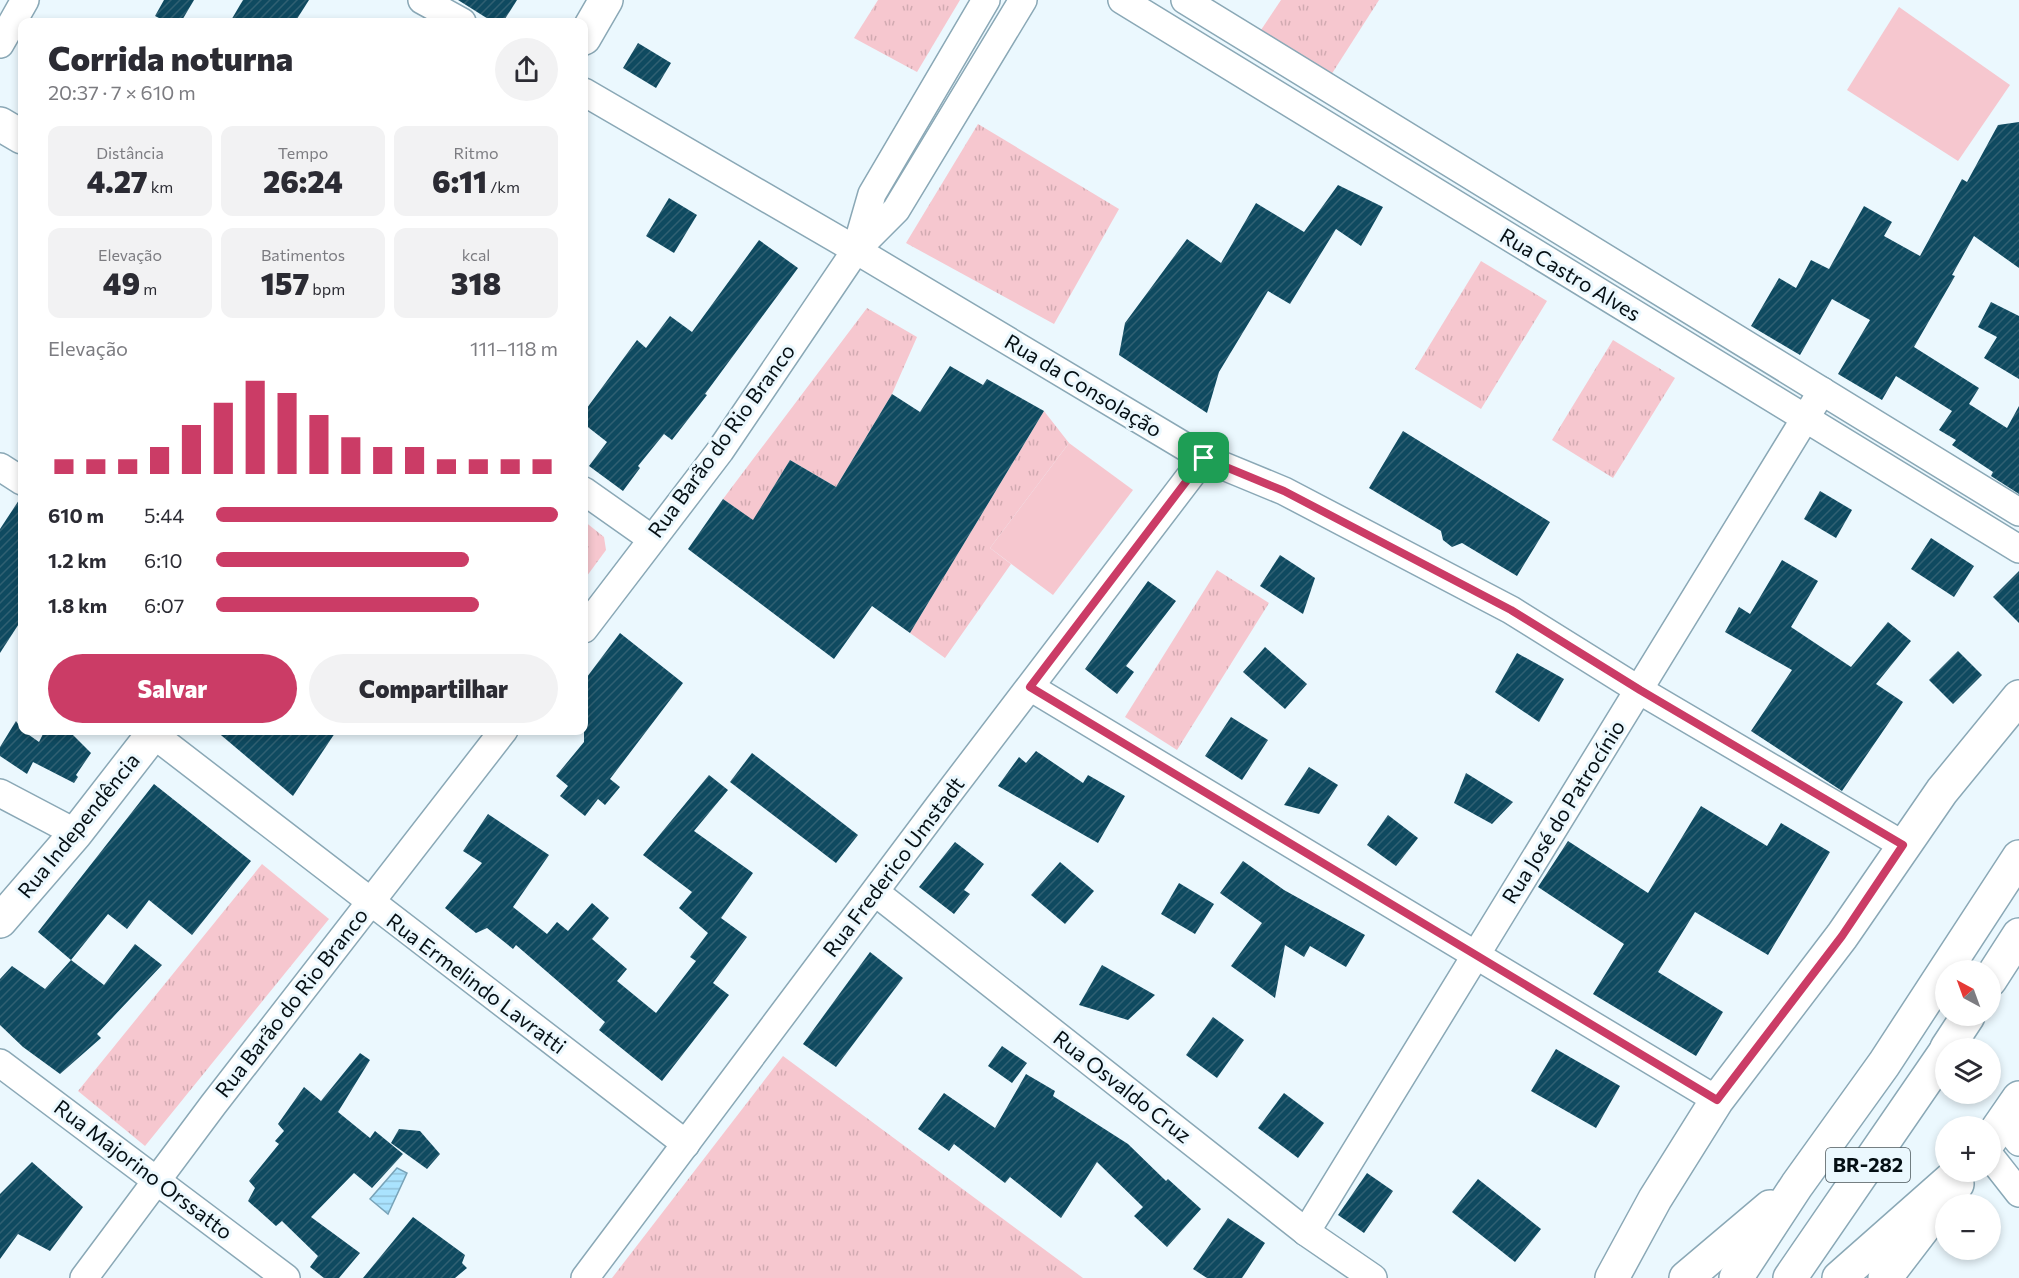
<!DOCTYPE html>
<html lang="pt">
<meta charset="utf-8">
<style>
:root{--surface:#fff;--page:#f2f2f3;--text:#2b2b33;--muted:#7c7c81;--accent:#cb3c66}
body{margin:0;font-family:Commissioner,sans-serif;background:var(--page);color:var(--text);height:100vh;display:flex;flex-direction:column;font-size:22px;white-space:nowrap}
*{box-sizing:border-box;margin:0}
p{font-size:20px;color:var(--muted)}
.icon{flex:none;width:33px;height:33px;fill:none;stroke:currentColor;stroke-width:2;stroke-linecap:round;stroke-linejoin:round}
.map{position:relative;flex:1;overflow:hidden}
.panel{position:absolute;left:18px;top:18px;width:570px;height:717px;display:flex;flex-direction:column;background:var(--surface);border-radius:12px;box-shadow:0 3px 9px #0003}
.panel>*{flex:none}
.needle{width:39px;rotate:319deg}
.fabs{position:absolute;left:1935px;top:960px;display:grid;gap:12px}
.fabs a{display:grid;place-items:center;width:66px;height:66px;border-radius:50%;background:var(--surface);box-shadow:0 3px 9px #0003;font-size:30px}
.pin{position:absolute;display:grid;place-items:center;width:51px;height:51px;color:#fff;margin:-26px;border-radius:12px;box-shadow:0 3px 9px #0006}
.round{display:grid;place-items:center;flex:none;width:63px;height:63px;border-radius:32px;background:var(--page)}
.overview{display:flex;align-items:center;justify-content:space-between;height:102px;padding:0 30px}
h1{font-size:33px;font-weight:800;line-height:45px}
.figures{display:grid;grid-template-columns:repeat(3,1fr);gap:9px;height:102px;padding:6px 30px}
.figures div{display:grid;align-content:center;border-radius:12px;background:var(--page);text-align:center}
.figures b{font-size:30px;font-weight:800}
.figures small{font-size:16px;font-weight:400}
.figures p{font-size:16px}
.chart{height:168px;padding:12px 30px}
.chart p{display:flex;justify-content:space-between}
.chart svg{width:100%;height:108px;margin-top:6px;stroke:var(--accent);stroke-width:6}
.primary-button{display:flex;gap:12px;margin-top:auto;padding:12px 30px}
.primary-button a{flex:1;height:69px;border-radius:36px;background:var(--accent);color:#fff;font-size:24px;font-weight:800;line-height:69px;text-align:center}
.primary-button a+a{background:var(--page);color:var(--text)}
ul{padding:0 30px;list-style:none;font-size:20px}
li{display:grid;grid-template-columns:96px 72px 1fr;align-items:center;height:45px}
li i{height:15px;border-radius:8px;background:var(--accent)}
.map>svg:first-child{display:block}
</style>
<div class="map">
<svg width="2019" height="1278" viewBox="0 0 2019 1278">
<defs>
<pattern id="grass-tufts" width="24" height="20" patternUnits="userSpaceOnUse" patternTransform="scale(1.5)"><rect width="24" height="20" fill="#f6c7cf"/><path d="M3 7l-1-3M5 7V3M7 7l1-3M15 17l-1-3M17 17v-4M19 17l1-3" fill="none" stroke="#d1aab1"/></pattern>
<pattern id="water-rules" width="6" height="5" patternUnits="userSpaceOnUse" patternTransform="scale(1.5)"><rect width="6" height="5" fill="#aae3fe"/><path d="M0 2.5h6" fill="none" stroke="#91c2d9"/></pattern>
<pattern id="building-hatch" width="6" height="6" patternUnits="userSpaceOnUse" patternTransform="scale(1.5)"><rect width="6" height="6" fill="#0f4a60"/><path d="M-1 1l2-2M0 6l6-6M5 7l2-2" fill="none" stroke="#306072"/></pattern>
</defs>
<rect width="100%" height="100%" fill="#ebf8fe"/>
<!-- grass -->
<g fill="url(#grass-tufts)">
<path d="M878,0H960L917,72L854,38Z"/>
<path d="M1281,0H1379L1331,75L1261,30Z"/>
<path d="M978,124L1119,209L1054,324L906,243Z"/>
<path d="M1481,261L1547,301L1481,409L1415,369Z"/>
<path d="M867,308L917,337L892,394L836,487L790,460L765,501L791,548L723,499Z"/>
<path d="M1613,340L1675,378L1613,478L1552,440Z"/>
<path d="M1044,411L1069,443L990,548L1011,564L945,658L910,633Z"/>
<path d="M584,521L604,537L606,550L584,580Z"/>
<path d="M1217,570L1269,603L1177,750L1125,717Z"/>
<path d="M262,864L329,919L145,1146L78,1091Z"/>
<path d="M783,1056L1083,1278H612Z"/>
</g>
<!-- pitch -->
<g fill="#f6c7cf">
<path d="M1899,7L2010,85L1958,161L1847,90Z"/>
<path d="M1069,443L1133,490L1053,595L990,548Z"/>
</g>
<!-- water -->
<path fill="url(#water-rules)" stroke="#78a3b8" stroke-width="1.5" d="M397,1168L407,1173L388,1214L370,1199Z"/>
<!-- building -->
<g fill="url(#building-hatch)">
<path d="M164,0H194L181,22H167L155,16Z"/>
<path d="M243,0H309L295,22H230Z"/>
<path d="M458,0H517L503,22H493Z"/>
<path d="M638,43L671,63L656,88L623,68Z"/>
<path d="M2019,122V268L1974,236L1952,275L1955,276L1914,347L1979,388L1969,404L2007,428L2019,406V494L1991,476L1993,472L1952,445L1956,440L1939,430L1952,411L1896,376L1882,400L1838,374L1870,320L1832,299L1800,355L1751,326L1779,278L1796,288L1811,260L1829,269L1864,206L1892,222L1884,236L1920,256L1962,179L1967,182L1998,125Z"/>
<path d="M1338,185L1383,207L1361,246L1336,229L1290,304L1268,291L1219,372L1207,413L1119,355L1125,323L1187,239L1221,263L1256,203L1304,232Z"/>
<path d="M669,198L697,215L674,253L646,236Z"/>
<path d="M759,240L798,268L705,394L707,395L672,440L664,434L638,466L640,468L623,491L589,466L607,442L584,424V412L637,340L646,348L670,316L692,332Z"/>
<path d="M1991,302L2019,316V379L1984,358L1997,337L1978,327Z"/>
<path d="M950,366L983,385L987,379L1044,411L910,633L872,606L834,659L688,549L723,499L753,520L790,460L836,487L892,394L920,412Z"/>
<path d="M1403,431L1550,522L1517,576L1462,543L1452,547L1443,540L1441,531L1369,488Z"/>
<path d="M1820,491L1852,510L1836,538L1804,519Z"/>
<path d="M21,497L22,619L0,653V529Z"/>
<path d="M1931,538L1974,566L1954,597L1911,569Z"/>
<path d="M1280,555L1315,578L1303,614L1260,586Z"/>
<path d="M1782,560L1818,581L1791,627L1851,667L1888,622L1911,641L1876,684L1903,702L1842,791L1751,731L1792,670L1725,632L1739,607L1750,614Z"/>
<path d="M2019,571V623L1993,597Z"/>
<path d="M1148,581L1176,601L1126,666L1134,672L1117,694L1085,669Z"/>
<path d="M620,633L683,683L610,779L620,787L605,805L598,799L585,816L560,796L568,786L556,776L584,742V681Z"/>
<path d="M1265,647L1307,684L1285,709L1243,672Z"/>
<path d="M1958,651L1982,675L1953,704L1929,680Z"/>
<path d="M1517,653L1564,679L1539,722L1495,692Z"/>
<path d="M1231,717L1268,740L1242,780L1205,756Z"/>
<path d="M16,721L22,730L39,742L45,730H68L91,753L76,775L78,777L74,783L33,762L27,774L0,756V747Z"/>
<path d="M215,730H337L293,796Z"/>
<path d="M1036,751L1083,783L1088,775L1125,796L1098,843L998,786L1019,757L1026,763Z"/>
<path d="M752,753L858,835L836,863L730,782Z"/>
<path d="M1309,767L1338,785L1319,814L1284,805Z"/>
<path d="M1466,773L1513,802L1492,824L1454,803Z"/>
<path d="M709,775L728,790L694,831L753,873L721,918L747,937L713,983L729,995L662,1081L599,1030L605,1022L516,945L513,949L487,928L476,933L445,908L482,863L463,851L488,814L549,855L513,907L547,934L557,922L568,931L592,903L609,918L592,939L627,969L617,981L656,1013L696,961L690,957L708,933L679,908L692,892L643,855Z"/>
<path d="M154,784L251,861L192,935L149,900L127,929L108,914L71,960L38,932Z"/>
<path d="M1701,806L1767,846L1781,823L1830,852L1768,955L1695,912L1658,972L1723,1012L1696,1056L1593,994L1624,944L1538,887L1568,841L1648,893Z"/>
<path d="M1388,815L1418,838L1396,866L1367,845Z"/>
<path d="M955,842L984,864L964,890L970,894L954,914L919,887Z"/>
<path d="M1243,861L1284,890L1365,935L1346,967L1310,946L1304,957L1285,945L1275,998L1231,966L1262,923L1220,893Z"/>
<path d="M1060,862L1094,891L1065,924L1031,895Z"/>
<path d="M1179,883L1214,904L1195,934L1161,914Z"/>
<path d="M135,944L162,965L97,1034L101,1038L60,1074L23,1047L0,1025V979L12,966L45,989L71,960L104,985Z"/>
<path d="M870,952L903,978L836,1067L803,1044Z"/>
<path d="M1102,965L1155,995L1128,1020L1079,1005Z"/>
<path d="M1213,1017L1244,1040L1217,1078L1186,1055Z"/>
<path d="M1002,1046L1027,1063L1012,1083L988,1066Z"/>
<path d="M1556,1049L1620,1086L1596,1128L1531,1091Z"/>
<path d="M360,1053L370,1060L338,1112L370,1138L375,1131L403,1154L372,1188L354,1173L311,1217L360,1253L339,1278H324L310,1267L318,1256L282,1221L276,1226L248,1201L255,1188L249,1181L279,1144L275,1141L284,1131L278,1124L304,1087L321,1101Z"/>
<path d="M1026,1074L1055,1091L1053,1096L1128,1144L1166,1181L1168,1179L1201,1209L1167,1247L1134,1216L1143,1207L1097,1162L1061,1218L1010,1177L1005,1183L954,1144L949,1151L918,1129L944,1093L995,1128Z"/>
<path d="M1284,1093L1324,1123L1298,1158L1258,1128Z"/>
<path d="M399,1129L420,1131L440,1154L427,1169L391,1143Z"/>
<path d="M32,1162L83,1207L50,1251L18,1234L0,1259V1194Z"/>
<path d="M1367,1173L1393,1191L1364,1233L1338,1215Z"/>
<path d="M1478,1179L1541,1229L1515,1262L1452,1212Z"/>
<path d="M413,1217L465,1255L462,1263L467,1268L455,1278H363Z"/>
<path d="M1228,1218L1265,1243L1242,1278H1207L1193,1269Z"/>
</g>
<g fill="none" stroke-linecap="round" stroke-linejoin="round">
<defs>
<g id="minor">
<path d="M422,0L462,22"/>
<path d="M1122,0L2019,549"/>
<path d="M1185,0L2019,512"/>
<path d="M0,44L25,0"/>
<path d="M584,92L856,250L1204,458L1284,491L1511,610L1639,690L1903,845"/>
<path d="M857,246L872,194L986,0"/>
<path d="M0,467L22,481"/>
<path d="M584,491L652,539"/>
<path d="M584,629L720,451L856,250L896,210L1023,0"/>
<path d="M1030,687L1717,1100"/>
<path d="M153,734L686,1144"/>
<path d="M0,793L76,833"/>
<path d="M875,892L1306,1232L1373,1278"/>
<path d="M0,1063L286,1278"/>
<path d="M2003,1122L2019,1142"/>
<path d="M1990,1156L2019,1193"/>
<path d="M1306,1232L1822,391"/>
<path d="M84,1278L213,1105L504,730"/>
<path d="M585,1278L938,807L1204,458"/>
</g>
<g id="tertiary">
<path d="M584,38L606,0"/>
<path d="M0,124L22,137"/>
<path d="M0,921L76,833L156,730"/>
<path d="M1990,1140L2019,1098"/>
<path d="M1612,1278L1655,1199L1717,1100L1842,936L1942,791L2019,697"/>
<path d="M1885,1278L1957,1184"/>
</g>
<g id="trunk">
<path d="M1990,980L2019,935"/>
<path d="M1947,1048L1968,1016"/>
<path d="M1686,1278L1770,1207"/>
<path d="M1736,1278L1797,1185L1884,1064L2019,857"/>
<path d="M1790,1278L1946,1051"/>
<path d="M1839,1278L1959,1172"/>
</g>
</defs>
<!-- minor casing -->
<use href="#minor" stroke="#8aa8b6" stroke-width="30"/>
<!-- tertiary casing -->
<use href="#tertiary" stroke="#8aa8b6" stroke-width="36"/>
<!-- trunk casing -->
<use href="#trunk" stroke="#8aa8b6" stroke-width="36"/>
<!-- minor -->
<use href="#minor" stroke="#fff" stroke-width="27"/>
<!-- tertiary -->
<use href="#tertiary" stroke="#fff" stroke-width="33"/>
<!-- trunk -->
<use href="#trunk" stroke="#fff" stroke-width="33"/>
</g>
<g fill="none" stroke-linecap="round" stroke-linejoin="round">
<defs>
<path id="route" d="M1204,458L1284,491L1511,610L1640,690L1903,845L1842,936L1717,1100L1030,687Z"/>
</defs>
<!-- route casing -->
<use href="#route" stroke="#fff" stroke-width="12"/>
<!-- route -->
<use href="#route" stroke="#cb3c66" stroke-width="8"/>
</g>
<g text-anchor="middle" stroke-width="6" stroke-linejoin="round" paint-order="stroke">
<!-- shield labels -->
<rect fill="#ebf8fe" stroke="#4a555a" stroke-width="1.5" x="1826" y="1148" width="84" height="34" rx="4.5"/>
<g font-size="20" font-weight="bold" fill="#050f14">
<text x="1868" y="1172">BR-282</text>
</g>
<!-- street labels -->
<g font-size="21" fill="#050f14" stroke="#ebf8fe">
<text transform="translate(1570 275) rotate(31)" y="7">Rua Castro Alves</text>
<text transform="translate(1083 386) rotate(31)" y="7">Rua da Consolação</text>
<text transform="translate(722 441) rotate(-54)" y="7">Rua Barão do Rio Branco</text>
<text transform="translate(1564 812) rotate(-58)" y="7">Rua José do Patrocínio</text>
<text transform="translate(79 826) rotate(-51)" y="7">Rua Independência</text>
<text transform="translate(894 867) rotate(-53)" y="7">Rua Frederico Umstadt</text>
<text transform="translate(476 984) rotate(37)" y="7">Rua Ermelindo Lavratti</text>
<text transform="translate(292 1003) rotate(-52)" y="7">Rua Barão do Rio Branco</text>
<text transform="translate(1122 1087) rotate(38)" y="7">Rua Osvaldo Cruz</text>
<text transform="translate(143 1170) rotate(37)" y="7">Rua Majorino Orssatto</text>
</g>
</g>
</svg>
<div class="fabs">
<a><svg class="needle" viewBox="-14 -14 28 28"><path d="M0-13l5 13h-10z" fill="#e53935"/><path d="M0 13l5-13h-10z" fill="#7c7c81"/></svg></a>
<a><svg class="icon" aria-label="layers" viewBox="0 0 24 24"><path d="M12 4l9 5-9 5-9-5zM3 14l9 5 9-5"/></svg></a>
<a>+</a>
<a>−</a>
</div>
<div class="pin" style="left:1204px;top:458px;background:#1e9e55"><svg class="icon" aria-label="arrive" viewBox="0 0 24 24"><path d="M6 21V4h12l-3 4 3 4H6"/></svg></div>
<section class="panel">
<div class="overview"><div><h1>Corrida noturna</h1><p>20:37 · 7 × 610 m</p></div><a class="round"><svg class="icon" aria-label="share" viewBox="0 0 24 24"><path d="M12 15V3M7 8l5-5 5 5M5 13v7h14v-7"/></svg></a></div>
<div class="figures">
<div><p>Distância</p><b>4.27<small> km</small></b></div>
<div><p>Tempo</p><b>26:24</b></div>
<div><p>Ritmo</p><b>6:11<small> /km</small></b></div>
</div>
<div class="figures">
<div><p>Elevação</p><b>49<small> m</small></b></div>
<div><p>Batimentos</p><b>157<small> bpm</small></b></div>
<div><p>kcal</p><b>318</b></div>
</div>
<div class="chart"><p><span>Elevação</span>111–118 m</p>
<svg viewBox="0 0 160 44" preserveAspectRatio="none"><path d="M5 44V38M15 44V38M25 44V38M35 44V33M45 44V24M55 44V15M65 44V6M75 44V11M85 44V20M95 44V29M105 44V33M115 44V33M125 44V38M135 44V38M145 44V38M155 44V38"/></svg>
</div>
<ul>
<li><b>610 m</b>5:44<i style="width:100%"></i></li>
<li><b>1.2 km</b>6:10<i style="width:74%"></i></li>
<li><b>1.8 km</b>6:07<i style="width:77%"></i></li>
</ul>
<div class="primary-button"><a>Salvar</a><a>Compartilhar</a></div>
</section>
</div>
